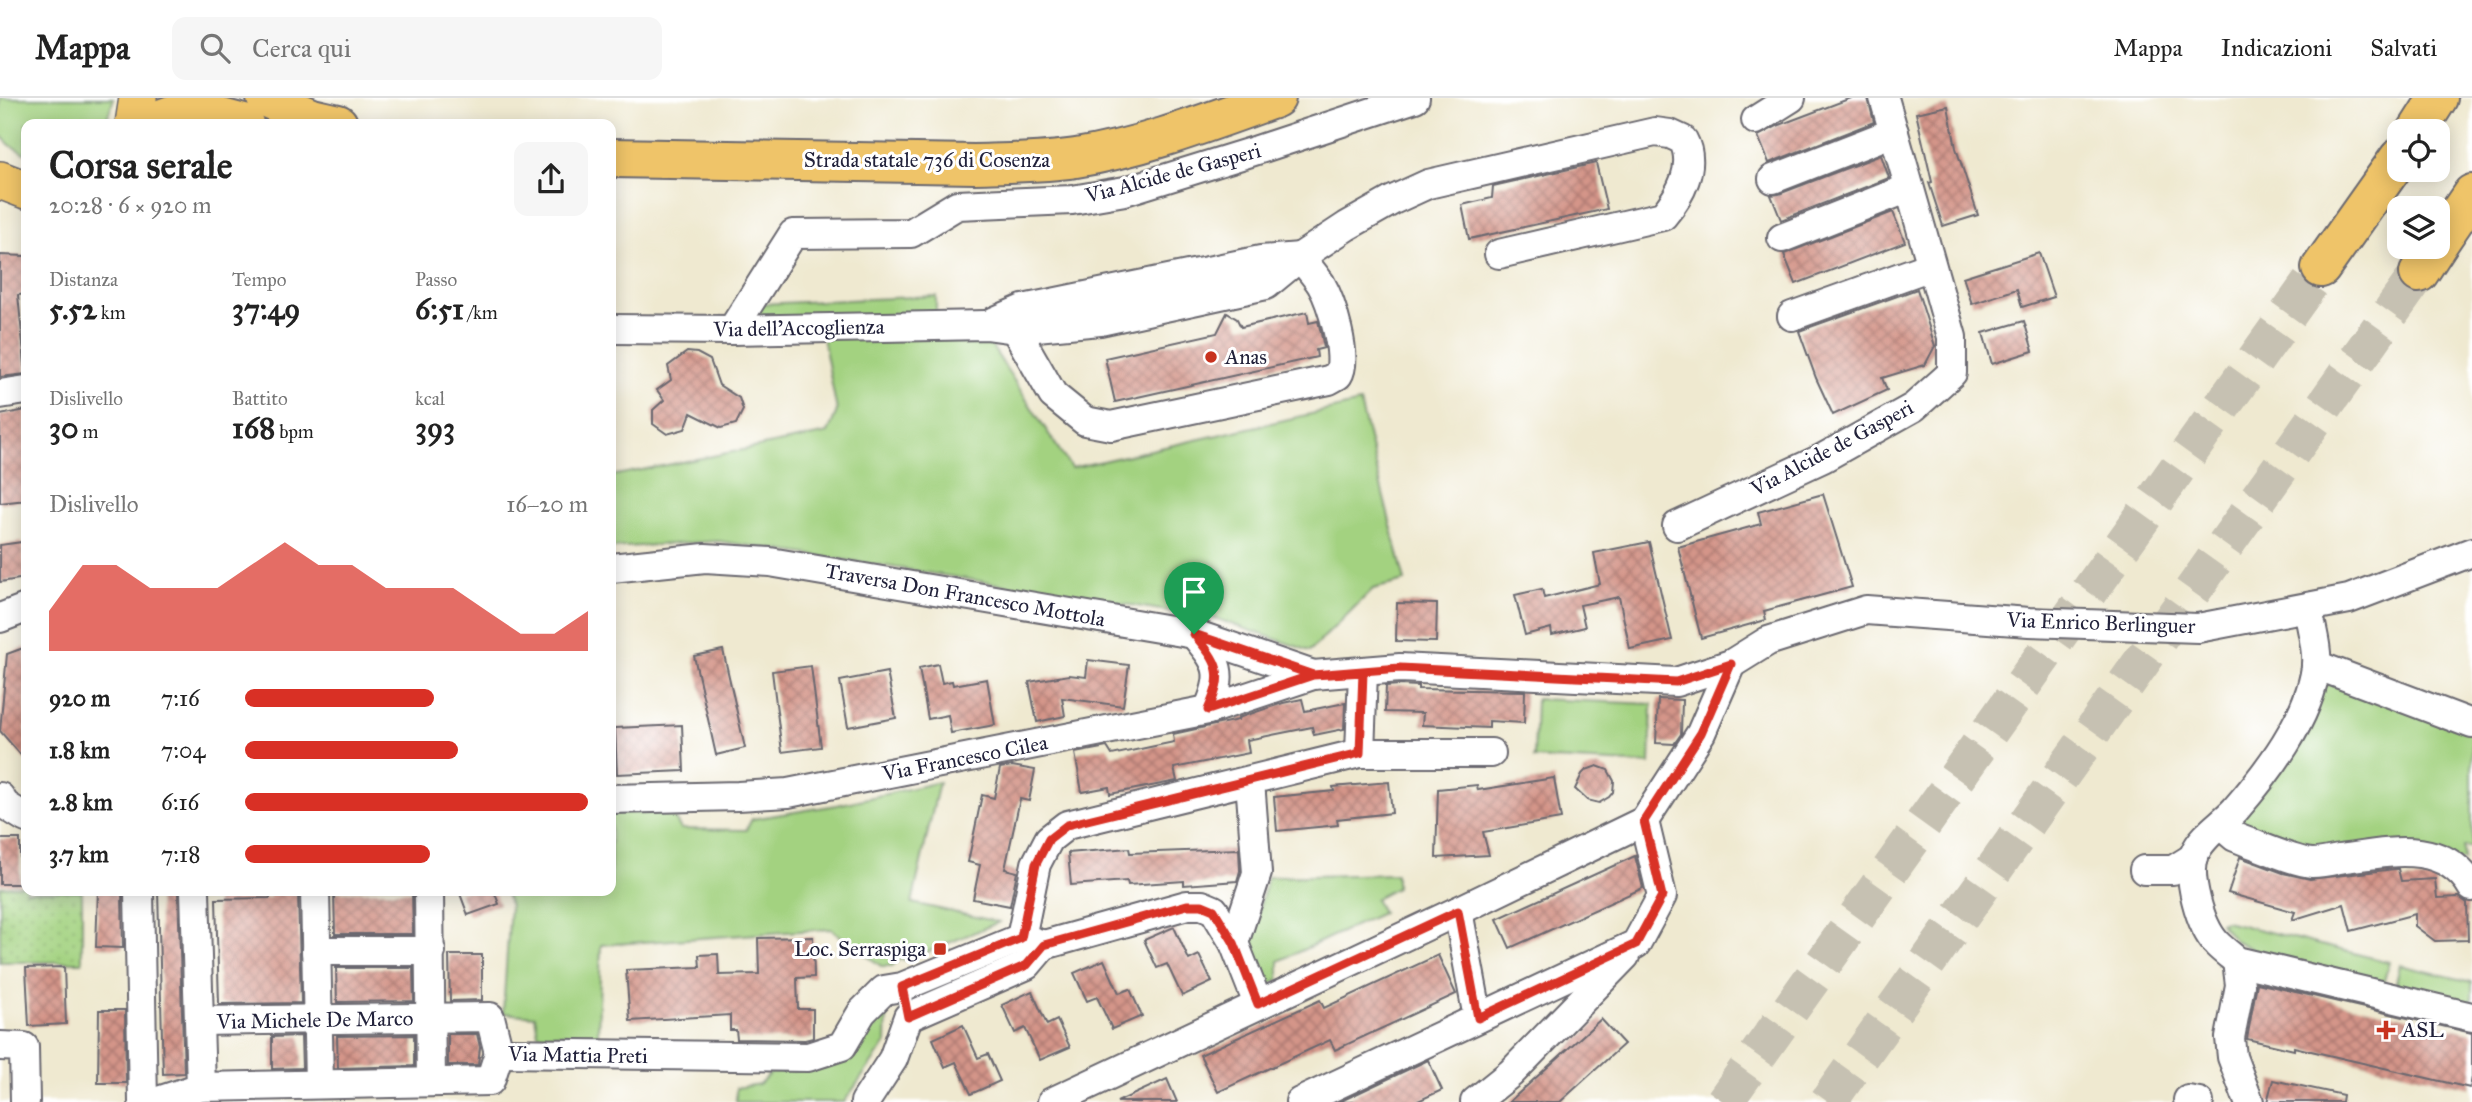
<!DOCTYPE html>
<html lang="it">
<meta charset="utf-8">
<style>
:root{--surface:#fff;--page:#f6f6f6;--text:#222;--muted:#767676;--line:#e0e0e0;--accent:#d93025}
body{margin:0;font-family:"IM FELL Great Primer",serif;background:var(--page);color:var(--text);height:100vh;display:flex;flex-direction:column;font-size:26px;white-space:nowrap}
*{box-sizing:border-box;margin:0}
p{font-size:23px;color:var(--muted)}
.icon{flex:none;width:38px;height:38px;fill:none;stroke:currentColor;stroke-width:2;stroke-linecap:round;stroke-linejoin:round}
.map{position:relative;flex:1;overflow:hidden}
.side{position:absolute;left:21px;top:21px;width:595px;height:777px;display:flex;flex-direction:column;background:var(--surface);border-radius:14px;box-shadow:0 4px 18px #0003}
.side>*{flex:none}
.buttons{position:absolute;left:2387px;top:21px;display:grid;gap:14px}
.buttons a{display:grid;place-items:center;width:63px;height:63px;border-radius:14px;background:var(--surface);box-shadow:0 4px 18px #0003;font-size:35px}
.pin{position:absolute;display:grid;place-items:center;width:60px;height:60px;color:#fff;margin:-72px -30px;border-radius:50% 50% 50% 0;rotate:-45deg;box-shadow:0 0 7px #0007}
.pin .icon{rotate:45deg}
.round{display:grid;place-items:center;flex:none;width:74px;height:74px;border-radius:14px;background:var(--page)}
.overview{display:flex;align-items:center;justify-content:space-between;height:119px;padding:0 28px}
h1{font-size:38px;font-weight:800;line-height:52px}
.figures{display:grid;grid-template-columns:repeat(3,1fr);gap:10px;height:119px;padding:7px 28px}
.figures div{display:grid;align-content:center}
.figures b{font-size:30px;font-weight:800}
.figures small{font-size:19px;font-weight:400}
.figures p{font-size:19px}
.chart{height:196px;padding:14px 28px}
.chart p{display:flex;justify-content:space-between}
.chart svg{width:100%;height:126px;margin-top:7px;fill:var(--accent);opacity:.7}
ul{padding:0 28px;list-style:none;font-size:23px}
li{display:grid;grid-template-columns:112px 84px 1fr;align-items:center;height:52px}
li i{height:18px;border-radius:9px;background:var(--accent)}
header{display:flex;align-items:center;gap:42px;box-sizing:border-box;height:98px;padding:0 35px;background:var(--surface);border-bottom:2px solid var(--line)}
header strong{font-size:33px}
nav{display:flex;gap:38px;margin-inline-start:auto;font-size:24px}
.search{width:490px;height:63px;background:var(--page);display:flex;align-items:center;gap:18px;box-sizing:border-box;padding:0 24px;border-radius:14px;color:var(--muted);font-size:26px}
.map>svg:first-child{display:block}
</style>
<header>
<strong>Mappa</strong>
<div class="search"><svg class="icon" aria-label="search" viewBox="0 0 24 24"><circle cx="10" cy="10" r="6"/><path d="M15 15l6 6"/></svg>Cerca qui</div>
<nav><a>Mappa</a><a>Indicazioni</a><a>Salvati</a></nav>
</header>
<div class="map">
<svg width="2472" height="1004" viewBox="0 0 2472 1004">
<defs>
<pattern id="park-dots" width="8" height="8" patternUnits="userSpaceOnUse" patternTransform="scale(1.75)"><rect width="8" height="8" fill="#a3d280"/><path d="M2 2h.1M6 6h.1" fill="none" stroke="#8cb470" stroke-width="1.8" stroke-linecap="round"/></pattern>
<pattern id="building-cross-hatch" width="8" height="8" patternUnits="userSpaceOnUse" patternTransform="scale(1.75)"><rect width="8" height="8" fill="#d49589"/><path d="M0 0l8 8M0 8l8-8" fill="none" stroke="#ac7971"/></pattern>
</defs>
<rect width="100%" height="100%" fill="#fff"/>
<filter id="ink" filterUnits="userSpaceOnUse"><feTurbulence type="fractalNoise" baseFrequency=".0143" numOctaves="2"/><feDisplacementMap in="SourceGraphic" scale="14" xChannelSelector="R" yChannelSelector="G"/><feConvolveMatrix kernelMatrix="1 2 1 2 8 2 1 2 1" color-interpolation-filters="sRGB"/></filter>
<filter id="wash" filterUnits="userSpaceOnUse"><feTurbulence type="fractalNoise" baseFrequency=".00686" numOctaves="4" result="noise"/><feDisplacementMap in="SourceGraphic" scale="28" xChannelSelector="R" yChannelSelector="G"/><feGaussianBlur stdDeviation="1.57" result="paint"/><feColorMatrix in="noise" values="0 0 0 0 0 0 0 0 0 0 0 0 0 0 0 0 0 1.4 0 .05"/><feComposite in="paint" operator="in"/></filter>
<g filter="url(#wash)">
<rect width="100%" height="100%" fill="#efe9d0"/>
<!-- green -->
<g fill="#a3d280" stroke="#627a5e" stroke-width="2">
<path d="M0,0H113V3L105,26H26V56L10,47L0,37Z"/>
<path d="M936,198V216L750,224L759,206Z"/>
<path d="M986,230L987,241L1071,370L1360,305L1405,483L1373,491L1310,553L1217,521L879,467L718,443L611,450V378L828,335L837,313L822,235Z"/>
<path d="M2326,580L2472,635V749H2463L2464,762L2314,759L2239,734L2240,716Z"/>
<path d="M1536,601L1652,606L1650,666L1534,660Z"/>
<path d="M939,684L912,805L999,824L908,862L900,861L892,868H881L831,831L601,847L598,937L538,936L535,918L503,915L510,808L505,793H611V714L672,716L681,731L746,732L752,721L837,707Z"/>
<path d="M1396,776V790L1375,801L1382,815L1279,863V882L1266,888L1247,852L1268,779Z"/>
<path d="M2225,823L2389,864L2383,887L2257,854L2234,842L2220,825Z"/>
<path d="M2400,867L2472,884V907L2395,889Z"/>
<path d="M887,902L886,945L844,1004H736V990L759,986L770,975L828,969L841,962Z"/>
</g>
<!-- park -->
<path fill="url(#park-dots)" stroke="#627a5e" stroke-width="2" d="M26,787V793H82V864H0V789Z"/>
<g id="blocks">
<!-- building -->
<g fill="url(#building-cross-hatch)">
<path d="M1851,0H1868L1874,24L1769,65L1758,38L1777,28Z"/>
<path d="M1948,8L1956,50L1978,117L1943,128L1929,85L1932,84L1916,15Z"/>
<path d="M1881,57L1889,80L1781,122L1771,97L1779,96Z"/>
<path d="M1596,65L1607,111L1469,141L1462,107L1492,100L1493,88Z"/>
<path d="M1893,114L1905,144L1796,186L1784,156Z"/>
<path d="M2039,155L2054,199L2022,209L2017,191L1972,206L1963,179Z"/>
<path d="M0,157L26,158V196L18,197L26,276L0,279Z"/>
<path d="M1917,191L1935,248L1925,267L1882,280L1887,292L1833,317L1816,280L1799,233Z"/>
<path d="M1307,214L1309,225L1318,223L1321,235L1324,250L1316,252L1317,259L1115,304L1105,260L1217,235L1227,215L1237,221L1241,229Z"/>
<path d="M2024,223L2033,253L1992,266L1983,235Z"/>
<path d="M687,254L697,255L710,262L719,287L739,300L743,312L736,326L721,330L691,315L685,331L667,336L653,326V312L664,302L657,292L671,282L668,268Z"/>
<path d="M26,312V402L0,405V317Z"/>
<path d="M1823,396L1852,489L1764,513L1766,522L1701,540L1678,449L1761,426L1758,414Z"/>
<path d="M22,444L26,480L0,484V447Z"/>
<path d="M1649,444L1672,542L1630,551L1619,499L1580,507L1585,529L1552,537L1551,530L1525,537L1515,497L1542,491L1544,500L1600,486L1594,455Z"/>
<path d="M1397,505L1437,506L1436,544L1396,543Z"/>
<path d="M26,549V663L0,633L7,556Z"/>
<path d="M723,552L745,650L716,657L694,558Z"/>
<path d="M1088,562L1129,567L1123,608L1062,600L1065,618L1037,624L1029,584L1069,577L1086,579Z"/>
<path d="M938,566L942,585L952,583L953,587L987,581L995,627L951,635L948,617L928,621L919,570Z"/>
<path d="M811,568L821,649L782,654L772,573Z"/>
<path d="M887,574L896,620L848,629L840,583Z"/>
<path d="M1400,587L1418,588V591L1525,593L1524,625L1489,623V630L1422,627L1423,615L1385,614L1386,588Z"/>
<path d="M1302,601L1305,613L1345,605L1344,631L1314,637L1312,629L1247,642L1249,655L1174,670L1177,683L1110,696L1109,689L1082,694L1075,655L1107,649L1112,657L1174,644L1173,636L1238,622V620L1283,605Z"/>
<path d="M1658,601L1682,602L1681,636L1674,646L1656,645Z"/>
<path d="M682,627L684,673L617,676L615,630Z"/>
<path d="M1012,668L1035,672L1029,703L1020,701L1005,771L1017,774L1010,808L973,801L980,767L968,764L982,697L994,700L1000,670Z"/>
<path d="M1597,668L1608,672L1614,683L1613,694L1609,699L1599,705L1587,702L1575,691L1582,676L1586,672Z"/>
<path d="M1554,680L1561,721L1483,734L1489,757L1436,760L1438,691L1477,687L1478,692Z"/>
<path d="M1389,684L1392,715L1337,721L1338,727L1277,733L1274,699L1334,693L1333,689Z"/>
<rect x="0" y="741" width="20" height="45"/>
<path d="M1129,750L1130,755L1239,751L1240,773L1237,783L1184,787V783L1128,787L1127,783L1071,787L1068,755Z"/>
<path d="M1635,758L1643,790L1510,850L1497,821Z"/>
<path d="M2240,759L2283,775L2310,781L2395,771H2398L2401,783L2435,781L2437,800L2459,799L2467,805L2468,842L2435,843L2415,828V816L2351,833L2344,806L2292,822L2295,814L2228,795Z"/>
<path d="M98,793H122L123,850L96,849Z"/>
<path d="M158,793H178L184,975L163,976Z"/>
<path d="M383,793H412L413,836H335L334,794Z"/>
<path d="M459,793H494L499,806L468,817Z"/>
<path d="M270,796H298L301,905L219,906L216,801L270,800Z"/>
<path d="M1174,829L1189,862L1199,857L1212,884L1182,898L1167,866L1157,870L1144,842Z"/>
<path d="M813,839L814,879L797,880L798,911H813V940L805,942L737,941L736,932H730V917L630,923L626,872L700,869L699,857L718,856L719,877L759,876L758,840Z"/>
<path d="M449,857H482V902L450,903Z"/>
<path d="M1438,857L1456,896L1335,952L1330,942L1218,994L1200,957L1320,902L1324,910Z"/>
<path d="M1104,862L1119,895L1130,891L1142,918L1112,931L1097,899L1087,903L1074,875Z"/>
<path d="M64,869L66,926L29,928L26,870Z"/>
<path d="M336,870H413L414,903L337,904Z"/>
<path d="M2257,885L2472,935V979L2470,990L2294,949V952L2247,941Z"/>
<path d="M1032,893L1047,927L1057,922L1070,949L1040,962L1025,930L1015,935L1002,907Z"/>
<path d="M99,912H125L126,985H98Z"/>
<path d="M1601,921L1624,946L1560,1004H1509Z"/>
<path d="M963,927L978,960L988,956L1000,983L971,996L956,964L945,969L933,941Z"/>
<path d="M448,936H477L480,949L478,967H448Z"/>
<path d="M414,937V968L338,970L337,938Z"/>
<path d="M301,938L302,970L272,971V939Z"/>
<path d="M1428,962L1442,992L1416,1004H1339Z"/>
<path d="M1167,981L1177,1004H1117Z"/>
<path d="M2273,982L2343,997L2342,1004H2267Z"/>
</g>
</g>
</g>
<g filter="url(#ink)">
<use href="#blocks" fill-opacity="0" stroke="#6a686f" stroke-width="2"/>
<g fill="none" stroke-linecap="round" stroke-linejoin="round">
<!-- highway-tunnel -->
<g stroke="#c6c1b2" stroke-width="38" stroke-dasharray="38 19" stroke-linecap="butt">
<path d="M1724,1004L2321,170"/>
<path d="M1828,1004L2419,175"/>
</g>
<defs>
<g id="minor">
<path d="M1756,22L1791,0"/>
<path d="M1773,81L1894,34"/>
<path d="M1782,140L1909,90"/>
<path d="M1792,218L1931,168"/>
<path d="M995,223L1023,211L1261,162L1300,159"/>
<path d="M611,231L732,232L986,227L1015,231L1100,223L1266,187L1300,159L1347,128L1393,102L1428,86L1655,34L1670,36L1683,42C1697,68 1680,98 1663,118L1499,156"/>
<path d="M1015,231L1053,297L1085,323L1111,328L1329,282L1338,277C1349,260 1331,203 1321,186C1315,177 1307,168 1300,159"/>
<path d="M732,232L793,136L911,135L957,107L1072,102L1125,93L1251,54L1415,0"/>
<path d="M0,296L26,292"/>
<path d="M1677,428L1823,360L1914,309L1952,275V239L1884,0"/>
<path d="M611,470L705,460L770,464L1194,536L1313,577"/>
<path d="M2308,511C2311,529 2318,551 2316,569C2309,621 2268,674 2235,712C2222,726 2202,738 2195,755C2186,778 2200,828 2217,846C2223,852 2231,858 2237,863L2472,919"/>
<path d="M0,520L26,510"/>
<path d="M1194,536C1219,566 1225,574 1208,612"/>
<path d="M2316,567L2472,626"/>
<path d="M1360,655L1363,574"/>
<path d="M0,699L5,707L26,720"/>
<path d="M611,701L738,698L788,695L1208,612L1313,577L1400,570L1676,584L1731,566L1768,543L1866,512L2029,524L2198,530L2349,501L2472,454"/>
<path d="M2221,727L2235,739L2245,743C2262,749 2296,764 2312,765C2320,765 2330,763 2339,761C2386,755 2443,740 2472,789"/>
<path d="M2144,772H2173L2194,759"/>
<path d="M139,793L143,1004"/>
<path d="M195,793L201,989"/>
<path d="M315,793L319,986"/>
<path d="M429,793L431,984"/>
<path d="M1458,813L1478,920"/>
<path d="M1021,840L1036,766L1049,741L1067,727L1360,655H1491"/>
<path d="M1234,845L1257,775L1250,683"/>
<path d="M1044,847L1187,807H1202L1214,812L1234,845L1258,906"/>
<path d="M316,853H431"/>
<path d="M2237,863L2240,887L2230,940L2232,959L2249,1004"/>
<path d="M200,923L490,919L499,955"/>
<path d="M0,948L24,949L25,1004"/>
<path d="M499,955L808,959L842,948L862,914L884,892L902,889L1021,840L1044,847"/>
<path d="M2188,1002L2199,1004"/>
<path d="M155,1004L201,989L490,983L499,955"/>
<path d="M865,1004L893,961L908,919L1027,867L1044,847"/>
<path d="M1052,1004L1458,813L1644,723L1701,635L1731,566"/>
<path d="M1300,1004L1636,846L1662,798L1644,723"/>
<path d="M1475,1004L1511,975L1625,858"/>
</g>
<g id="major">
<path d="M134,26L138,0"/>
<path d="M0,82L26,92"/>
</g>
<g id="highway">
<path d="M266,0L312,20L338,26"/>
<path d="M146,26L182,13L203,15L244,26"/>
<path d="M2417,33L2438,0"/>
<path d="M611,60L974,66C1008,65 1042,65 1076,60C1145,49 1211,23 1276,0"/>
<path d="M2438,146L2472,96"/>
<path d="M2321,170L2399,60"/>
<path d="M2419,175L2436,149"/>
</g>
</defs>
<!-- minor casing -->
<use href="#minor" stroke="#6a686f" stroke-width="32"/>
<!-- major casing -->
<use href="#major" stroke="#6a686f" stroke-width="40"/>
<!-- highway casing -->
<use href="#highway" stroke="#6a686f" stroke-width="42"/>
<!-- minor -->
<use href="#minor" stroke="#fff" stroke-width="28"/>
<!-- major -->
<use href="#major" stroke="#efc469" stroke-width="37"/>
<!-- highway -->
<use href="#highway" stroke="#efc469" stroke-width="38"/>
</g>
</g>
<g fill="none" stroke-linecap="round" stroke-linejoin="round" filter="url(#ink)">
<defs>
<path id="route" d="M1194,536L1313,577L1363,574L1360,655L1067,727L1049,741L1036,766L1021,840L902,889L908,919L1027,867L1044,847L1187,807H1202L1214,812L1234,845L1258,906L1458,813L1478,920L1636,846L1662,798L1644,723L1701,635L1731,566L1676,584L1400,570L1313,577L1208,612C1225,574 1219,566 1194,536"/>
</defs>
<!-- route casing -->
<use href="#route" stroke="#fff" stroke-width="14"/>
<!-- route -->
<use href="#route" stroke="#d93025" stroke-width="9"/>
</g>
<!-- markers -->
<g fill="#c8321e" stroke="#fff" stroke-width="2.5">
<circle cx="1211" cy="259" r="7"/>
<rect x="933" y="844" width="14" height="14" rx="3.5"/>
<path d="M2382.5 921.5h7v7h7v7h-7v7h-7v-7h-7v-7h7z"/>
</g>
<g text-anchor="middle" stroke-width="6" stroke-linejoin="round" paint-order="stroke">
<!-- street labels -->
<g font-size="21" fill="#22223b" stroke="#fff">
<text x="927" y="69">Strada statale 736 di Cosenza</text>
<text transform="translate(1173 75) rotate(-15)" y="7">Via Alcide de Gasperi</text>
<text transform="translate(799 230) rotate(-1)" y="7">Via dell'Accoglienza</text>
<text transform="translate(1832 350) rotate(-28)" y="7">Via Alcide de Gasperi</text>
<text transform="translate(965 497) rotate(10)" y="7">Traversa Don Francesco Mottola</text>
<text transform="translate(2101 525) rotate(2)" y="7">Via Enrico Berlinguer</text>
<text transform="translate(965 660) rotate(-11)" y="7">Via Francesco Cilea</text>
<text transform="translate(315 922) rotate(-1)" y="7">Via Michele De Marco</text>
<text transform="translate(578 957) rotate(1)" y="7">Via Mattia Preti</text>
</g>
<!-- poi labels -->
<g font-size="21" fill="#22223b" stroke="#fff" text-anchor="start">
<text x="1225" y="266">Anas</text>
<text x="926" y="858" text-anchor="end">Loc. Serraspiga</text>
<text x="2402" y="939">ASL</text>
</g>
</g>
</svg>
<div class="buttons">
<a><svg class="icon" aria-label="locate" viewBox="0 0 24 24"><circle cx="12" cy="12" r="6"/><path d="M12 2v4M12 18v4M2 12h4M18 12h4"/></svg></a>
<a><svg class="icon" aria-label="layers" viewBox="0 0 24 24"><path d="M12 4l9 5-9 5-9-5zM3 14l9 5 9-5"/></svg></a>
</div>
<div class="pin" style="left:1194px;top:536px;background:#1e9e55"><svg class="icon" aria-label="arrive" viewBox="0 0 24 24"><path d="M6 21V4h12l-3 4 3 4H6"/></svg></div>
<section class="side">
<div class="overview"><div><h1>Corsa serale</h1><p>20:28 · 6 × 920 m</p></div><a class="round"><svg class="icon" aria-label="share" viewBox="0 0 24 24"><path d="M12 15V3M7 8l5-5 5 5M5 13v7h14v-7"/></svg></a></div>
<div class="figures">
<div><p>Distanza</p><b>5.52<small> km</small></b></div>
<div><p>Tempo</p><b>37:49</b></div>
<div><p>Passo</p><b>6:51<small> /km</small></b></div>
</div>
<div class="figures">
<div><p>Dislivello</p><b>30<small> m</small></b></div>
<div><p>Battito</p><b>168<small> bpm</small></b></div>
<div><p>kcal</p><b>393</b></div>
</div>
<div class="chart"><p><span>Dislivello</span>16–20 m</p>
<svg viewBox="0 0 160 44" preserveAspectRatio="none"><path d="M0 44V30L10 14L20 14L30 22L40 22L50 22L60 14L70 6L80 14L90 14L100 22L110 22L120 22L130 30L140 38L150 38L160 30V44z"/></svg>
</div>
<ul>
<li><b>920 m</b>7:16<i style="width:55%"></i></li>
<li><b>1.8 km</b>7:04<i style="width:62%"></i></li>
<li><b>2.8 km</b>6:16<i style="width:100%"></i></li>
<li><b>3.7 km</b>7:18<i style="width:54%"></i></li>
</ul>
</section>
</div>
